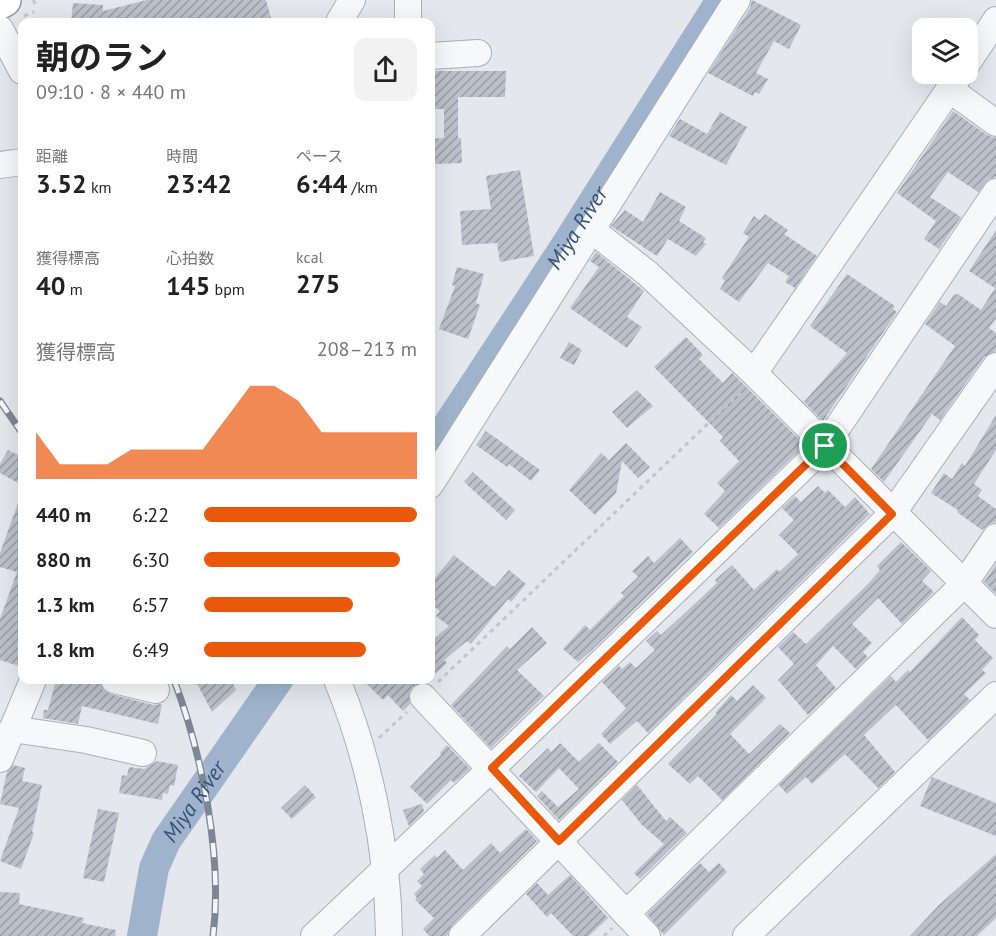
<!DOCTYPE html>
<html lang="ja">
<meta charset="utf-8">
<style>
:root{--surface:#fff;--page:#f2f2f2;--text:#222;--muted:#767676;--accent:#ea580c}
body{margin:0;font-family:"PT Sans","Noto Sans JP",sans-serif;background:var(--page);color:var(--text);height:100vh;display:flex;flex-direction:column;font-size:22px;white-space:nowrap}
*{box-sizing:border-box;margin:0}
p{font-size:20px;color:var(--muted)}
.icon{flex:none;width:33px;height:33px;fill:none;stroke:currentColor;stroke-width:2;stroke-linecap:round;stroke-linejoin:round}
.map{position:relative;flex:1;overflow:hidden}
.sheet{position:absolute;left:18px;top:18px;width:417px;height:666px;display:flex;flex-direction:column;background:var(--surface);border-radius:12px;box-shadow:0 6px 24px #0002}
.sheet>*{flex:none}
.controls{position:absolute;left:912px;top:18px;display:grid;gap:12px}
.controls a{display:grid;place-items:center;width:66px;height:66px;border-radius:12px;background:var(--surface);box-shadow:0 6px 24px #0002;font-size:30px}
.pin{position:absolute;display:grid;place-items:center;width:51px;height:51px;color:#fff;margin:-26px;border:3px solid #fff;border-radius:50%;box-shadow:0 2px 6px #0007}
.round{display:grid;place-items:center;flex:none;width:63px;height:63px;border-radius:12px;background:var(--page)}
.head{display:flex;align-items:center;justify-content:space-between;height:102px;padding:0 18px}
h1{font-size:33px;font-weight:700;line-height:45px}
.stats{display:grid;grid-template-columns:repeat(3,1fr);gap:9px;height:102px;padding:6px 18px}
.stats div{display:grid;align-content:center}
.stats b{font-size:26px;font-weight:700}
.stats small{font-size:16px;font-weight:400}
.stats p{font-size:16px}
.chart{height:168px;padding:12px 18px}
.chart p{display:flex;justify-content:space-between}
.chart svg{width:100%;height:108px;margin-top:6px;fill:var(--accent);opacity:.7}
ul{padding:0 18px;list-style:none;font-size:20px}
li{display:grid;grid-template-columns:96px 72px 1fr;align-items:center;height:45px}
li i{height:15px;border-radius:8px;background:var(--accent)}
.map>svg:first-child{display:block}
</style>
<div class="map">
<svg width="996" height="936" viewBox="0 0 996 936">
<defs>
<pattern id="building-hatch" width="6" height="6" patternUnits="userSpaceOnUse" patternTransform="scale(1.5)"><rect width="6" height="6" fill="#bbc0ca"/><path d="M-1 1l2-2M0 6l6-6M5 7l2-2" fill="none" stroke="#989da6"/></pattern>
</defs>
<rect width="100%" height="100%" fill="#e4e7ec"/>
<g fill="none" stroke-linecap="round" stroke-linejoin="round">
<!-- river -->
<g stroke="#9fb4cc" stroke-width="30">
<path id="s1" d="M430,452L564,248L721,0"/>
<path id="s2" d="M142,936L154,868L166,841L278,680"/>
</g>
</g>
<!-- building -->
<g fill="url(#building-hatch)">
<path d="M147,0H266L272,22H71L73,3L103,5V11Z"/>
<path d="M752,0L801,25L789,49L774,41L756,73L768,79L759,94L755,92L753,96L708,73L750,8Z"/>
<path d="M430,71H506L505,97H458V138H461L462,163L432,164L431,139L444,138V109H430Z"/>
<path d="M953,111L987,135L996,138V177L989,179L978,192L948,172L930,197L961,217L939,249L924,239L936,221L897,193Z"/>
<path d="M720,112L747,127L726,165L669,136L680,119L707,134Z"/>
<path d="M520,170L534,256L500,262L497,243L462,245L460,211L491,209L486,176Z"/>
<path d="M660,192L686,207L679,221L706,238L703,242L706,244L696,256L668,239L657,256L611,226L625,210L643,222Z"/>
<path d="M765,214L788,230L784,234L817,256L795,288L785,282L789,276L768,263L739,302L720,289L725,281L722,278L749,237L743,233L754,216L760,220Z"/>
<path d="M996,230V318L989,328L996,333V351L984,357L940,420L932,414L884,482L871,469L955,346L925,324L940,302L946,306L954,295L958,294L981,310L995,288L969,271Z"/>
<path d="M596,252L644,291L627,317L642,327L627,348L570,308L599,267L590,261Z"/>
<path d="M457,267L484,274L476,303L480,305L468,339L439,329L455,286L452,285Z"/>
<path d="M847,274L895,306L893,309L897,312L823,421L804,402L847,353L810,326Z"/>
<path d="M686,337L703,355L699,359L723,383L732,373L805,445L719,528L704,514L725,491L717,483L739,461L720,441L723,437L654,367Z"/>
<path d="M569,342L582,350L574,365L560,358Z"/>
<path d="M637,390L653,406L627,428L612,412Z"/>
<path d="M996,415V450L974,484L982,490L978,496L996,509V522L989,524L982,530L957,512L958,510L931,493L944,473L952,479L962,463L965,466Z"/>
<path d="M486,431L540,470L531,481L509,464L507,467L476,445Z"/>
<path d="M626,443L650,467L638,478L622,461L616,493L595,515L569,490L601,453L609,460Z"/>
<path d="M8,450L22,457V485L0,473V464Z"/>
<path d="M473,472L515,510L506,520L464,482Z"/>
<path d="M818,486L825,493L828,490L845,507L855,497L870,514L648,733L637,721L610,744L601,734L626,708L602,682L619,666L622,669L630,662L636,668L655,650L646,641L657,631L661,635L717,583L715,580L732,565L754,590L777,569L779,572L798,554L779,535L794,520L782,508L795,496L801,502Z"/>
<path d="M21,495H22V667L0,660V619L17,572L0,567V553Z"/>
<path d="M680,538L693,552L591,651L578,662L563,649L585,625L590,630L624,596L621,593L638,577L632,571L648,556L654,563Z"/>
<path d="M901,542L931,571L922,581L934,592L902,624L878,598L852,624L872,643L863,652L868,657L856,669L833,646L816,665L836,688L808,715L778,680L794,664L778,647L793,632L806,644L868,584L880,570L877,566Z"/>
<path d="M454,555L494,587L509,570L526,584L511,602L508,599L471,644L467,641L444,660L447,663L430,679V642L449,626L436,616L440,611L430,603V584Z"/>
<path d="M996,564V594L984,582Z"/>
<path d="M962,617L979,635L975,640L993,658L982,670L986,673L964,694L970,700L928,740L896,705L864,735L895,772L878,788L845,754L812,784L806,777L787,794L779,785L891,676L896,682L908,670L910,672Z"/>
<path d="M532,627L547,643L517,670L544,696L491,748L451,705L507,646L510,649Z"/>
<path d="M56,680H99L103,690L110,694L153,705L162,704L158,724L82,706L78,724L43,718L44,710H48Z"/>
<path d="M195,680H231L236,690L212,712Z"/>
<path d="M363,680H430L412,687L409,693L410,704L403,711L388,695L383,700Z"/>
<path d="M753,685L766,698L730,734L749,754L780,724L790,733L722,800L698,776L690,784L668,764L717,714L715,713L731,695L737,701Z"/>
<path d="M560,743L579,762L599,743L618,762L559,820L537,796L542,791L558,807L579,789L559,768L536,792L519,776L548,748L551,752Z"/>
<path d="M447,745L470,769L454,783L451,780L427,804L410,787L441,755L440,753Z"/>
<path d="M157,761L178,765L174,786L170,785L168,794L163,793L162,800L119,793L122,775L127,776L129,767L144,769Z"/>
<path d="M13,765L25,768L22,781L42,785L32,832L34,833L21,869L0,861L19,808L0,804L7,772Z"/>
<path d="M932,777L996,803V836L920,806Z"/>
<path d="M305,785L316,797L292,819L281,808Z"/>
<path d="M637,785L666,821L670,817L687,833L640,879L634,873L664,844L642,825L622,800Z"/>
<path d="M422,804L424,811L409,826L403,810Z"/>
<path d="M98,809L119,813L104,882L83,878Z"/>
<path d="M526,829L537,841L452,925L447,936H429L423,929L434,918L415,900L417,898L414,894L422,886L417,881L424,874L420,869L435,855L437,858L445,850L463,870L491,843L500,853Z"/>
<path d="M996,854V918L977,936H910L939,905Z"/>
<path d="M700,863L709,872L719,863L727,872L664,935L647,914Z"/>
<path d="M570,875L608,918L589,936H573L551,913L547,917L526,894L537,883L548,895Z"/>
<path d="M0,892L20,893L19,904L84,918L82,923L116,930L115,936H0Z"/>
</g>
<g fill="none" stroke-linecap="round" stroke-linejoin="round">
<defs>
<g id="minor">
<path d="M408,0V22"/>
<path d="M339,22L352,0"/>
<path d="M0,29L22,71"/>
<path d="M430,56L478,53"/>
<path d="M968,62L996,20"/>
<path d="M949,89L996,123"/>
<path d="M0,165L22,162"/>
<path d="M593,231L647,273L754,373L996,615"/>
<path d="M754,373L960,74"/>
<path d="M430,485L737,0"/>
<path d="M114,680L156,690"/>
<path d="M337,680C370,760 388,849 389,936"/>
<path d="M423,697L647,936"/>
<path d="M12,729L86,740L143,753"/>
<path d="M0,759L33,680"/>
<path d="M626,914L964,584L996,537"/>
<path d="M314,936L492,768L825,446L996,192"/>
<path d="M462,936L892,514L996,366"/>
<path d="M746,936L996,695"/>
</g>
<path id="highway" d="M0,2L4,0"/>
</defs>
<!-- minor casing -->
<use href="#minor" stroke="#a9aeb7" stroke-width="28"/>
<!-- highway casing -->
<use href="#highway" stroke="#8b94a3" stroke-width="36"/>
<!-- path -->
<g stroke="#c2c5cb" stroke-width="3" stroke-dasharray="4.5 4.5" stroke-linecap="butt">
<path d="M33,0L36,5"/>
<path d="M24,16L34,12"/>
<path d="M438,682L743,390"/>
<path d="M379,738L407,712"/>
<path d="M604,936L612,928"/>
</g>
<!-- minor -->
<use href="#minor" stroke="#f7f8fa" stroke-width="26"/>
<!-- highway -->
<use href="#highway" stroke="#fff" stroke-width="33"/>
<defs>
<g id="rail">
<path d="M0,401L22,433"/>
<path d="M174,680C202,754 223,857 213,936"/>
</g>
</defs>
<!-- rail casing -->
<use href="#rail" stroke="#7d8696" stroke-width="7"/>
<!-- rail -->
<use href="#rail" stroke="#f4f6f9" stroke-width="4.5" stroke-dasharray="14" stroke-linecap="butt"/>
</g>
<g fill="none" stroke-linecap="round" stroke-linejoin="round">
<defs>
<path id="route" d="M825,446L892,514L559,841L492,768Z"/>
</defs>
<!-- route casing -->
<use href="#route" stroke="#fff" stroke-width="12"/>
<!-- route -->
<use href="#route" stroke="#ea580c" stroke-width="8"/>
</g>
<g text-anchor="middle" stroke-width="5" stroke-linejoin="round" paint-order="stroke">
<!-- water labels -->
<g font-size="22" font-style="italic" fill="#34527a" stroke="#f4f6f9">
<text dy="8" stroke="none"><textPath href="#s1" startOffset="268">Miya River</textPath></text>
<text dy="8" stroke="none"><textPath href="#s2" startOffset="147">Miya River</textPath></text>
</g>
</g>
</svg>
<div class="controls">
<a><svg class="icon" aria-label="layers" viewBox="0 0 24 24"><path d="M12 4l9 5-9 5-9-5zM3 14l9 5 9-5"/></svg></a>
</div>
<div class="pin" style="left:825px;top:446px;background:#1e9e55"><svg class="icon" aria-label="arrive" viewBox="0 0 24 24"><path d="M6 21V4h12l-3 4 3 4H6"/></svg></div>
<section class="sheet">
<div class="head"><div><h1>朝のラン</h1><p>09:10 · 8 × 440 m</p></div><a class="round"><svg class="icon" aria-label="share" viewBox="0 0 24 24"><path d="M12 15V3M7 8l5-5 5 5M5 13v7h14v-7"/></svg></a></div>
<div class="stats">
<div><p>距離</p><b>3.52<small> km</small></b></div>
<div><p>時間</p><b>23:42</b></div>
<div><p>ペース</p><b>6:44<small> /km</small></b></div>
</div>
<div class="stats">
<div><p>獲得標高</p><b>40<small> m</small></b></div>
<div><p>心拍数</p><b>145<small> bpm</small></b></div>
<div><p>kcal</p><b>275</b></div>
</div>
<div class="chart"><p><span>獲得標高</span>208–213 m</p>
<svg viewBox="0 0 160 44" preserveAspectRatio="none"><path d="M0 44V25L10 38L20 38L30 38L40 32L50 32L60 32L70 32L80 19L90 6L100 6L110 12L120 25L130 25L140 25L150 25L160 25V44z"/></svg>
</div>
<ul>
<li><b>440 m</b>6:22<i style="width:100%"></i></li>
<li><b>880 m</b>6:30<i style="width:92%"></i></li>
<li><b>1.3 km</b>6:57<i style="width:70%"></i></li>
<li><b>1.8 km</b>6:49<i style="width:76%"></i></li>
</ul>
</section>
</div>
